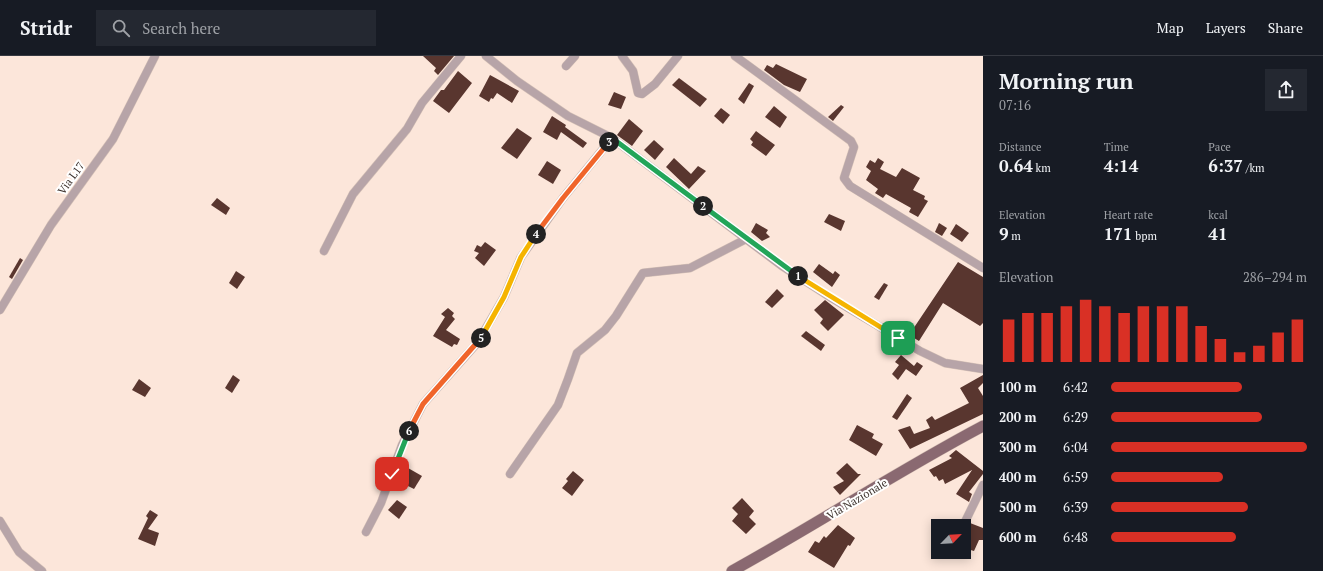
<!DOCTYPE html>
<meta charset="utf-8">
<style>
:root{--surface:#171b24;--page:#242831;--text:#f1f3f6;--muted:#9ea1a6;--line:#363941;--accent:#d93025}
body{margin:0;font-family:"PT Serif",serif;background:var(--page);color:var(--text);height:100vh;display:flex;flex-direction:column;font-size:15px;white-space:nowrap}
*{box-sizing:border-box;margin:0}
p{font-size:13px;color:var(--muted)}
.icon{flex:none;width:22px;height:22px;fill:none;stroke:currentColor;stroke-width:2;stroke-linecap:round;stroke-linejoin:round}
.map{position:relative;flex:1;overflow:hidden}
.drawer{display:flex;flex-direction:column;background:var(--surface);width:340px}
.drawer>*{flex:none}
.needle{width:26px;rotate:65deg}
.buttons{position:absolute;left:931px;top:463px;display:grid;gap:8px}
.buttons a{display:grid;place-items:center;width:40px;height:40px;border-radius:0px;background:var(--surface);box-shadow:0 2px 10px #0003;font-size:20px}
.pin{position:absolute;display:grid;place-items:center;width:34px;height:34px;color:#fff;margin:-17px;border-radius:8px;box-shadow:0 2px 6px #0006}
.km{position:absolute;width:20px;height:20px;margin:-10px;border-radius:50%;background:#222;color:#fff;font-size:11px;line-height:20px;text-align:center}
.round{display:grid;place-items:center;flex:none;width:42px;height:42px;border-radius:0px;background:var(--page)}
.summary{display:flex;align-items:center;justify-content:space-between;height:68px;padding:0 16px}
h1{font-size:22px;font-weight:700;line-height:30px}
.stats{display:grid;grid-template-columns:repeat(3,1fr);gap:6px;height:68px;padding:4px 16px}
.stats div{display:grid;align-content:center}
.stats b{font-size:17px;font-weight:700}
.stats small{font-size:11px;font-weight:400}
.stats p{font-size:11px}
.chart{height:112px;padding:8px 16px}
.chart p{display:flex;justify-content:space-between}
.chart svg{width:100%;height:72px;margin-top:4px;stroke:var(--accent);stroke-width:6}
ul{padding:0 16px;list-style:none;font-size:13px}
li{display:grid;grid-template-columns:64px 48px 1fr;align-items:center;height:30px}
li i{height:10px;border-radius:5px;background:var(--accent)}
header{display:flex;align-items:center;gap:24px;box-sizing:border-box;height:56px;padding:0 20px;background:var(--surface);border-bottom:1px solid var(--line)}
header strong{font-size:19px}
nav{display:flex;gap:22px;margin-inline-start:auto;font-size:14px}
.search{width:280px;height:36px;background:var(--page);display:flex;align-items:center;gap:10px;box-sizing:border-box;padding:0 14px;border-radius:0px;color:var(--muted);font-size:15px}
main{display:flex;flex:1;min-height:0}
.map>svg:first-child{display:block}
</style>
<header>
<strong>Stridr</strong>
<div class="search"><svg class="icon" aria-label="search" viewBox="0 0 24 24"><circle cx="10" cy="10" r="6"/><path d="M15 15l6 6"/></svg>Search here</div>
<nav><a>Map</a><a>Layers</a><a>Share</a></nav>
</header>
<main>
<div class="map">
<svg width="983" height="515" viewBox="0 0 983 515">
<rect width="100%" height="100%" fill="#fce6da"/>
<!-- building -->
<g fill="#59362f">
<path d="M423,0H454L438,19L434,15L436,12Z"/>
<path d="M776,8L807,23L800,36L784,29L764,14L767,9L773,12Z"/>
<path d="M458,15L472,27L449,57L433,45L441,34H444Z"/>
<path d="M490,19L519,35L512,47L497,37L493,43L491,42L489,46L479,40Z"/>
<path d="M679,22L707,43L700,51L672,29Z"/>
<path d="M749,27L754,30L744,48L738,43Z"/>
<path d="M614,36L626,41L621,53L608,49Z"/>
<path d="M841,49L844,51L833,65L828,61Z"/>
<path d="M774,50L787,61L780,72L765,61Z"/>
<path d="M721,52L730,59L723,68L714,60Z"/>
<path d="M552,60L566,69L565,71L587,87L583,92L561,76L557,84L543,76Z"/>
<path d="M629,63L643,75L632,90L617,79Z"/>
<path d="M517,72L532,82L517,103L501,92Z"/>
<path d="M756,75L775,89L766,100L751,89L753,86L750,83Z"/>
<path d="M654,84L664,93L655,104L644,94Z"/>
<path d="M674,102L691,118L698,110L706,115L689,133L666,111Z"/>
<path d="M878,102L884,106L880,113L896,121L902,112L920,122L913,134L925,140L924,143L928,145L918,161L909,156L911,152L886,138L883,142L875,137L878,133L866,124L871,115L866,111L870,104L875,107Z"/>
<path d="M547,105L561,114L553,128L538,119Z"/>
<path d="M217,142L230,152L226,159L211,149Z"/>
<path d="M829,158L845,165L841,175L824,166Z"/>
<path d="M756,167L768,174L766,177L770,181L762,185L751,176Z"/>
<path d="M939,167L947,172L942,180L935,176Z"/>
<path d="M956,168L969,177L962,186L950,178Z"/>
<path d="M485,186L496,194L484,210L475,202L479,197L474,195L477,189L481,191Z"/>
<path d="M20,202L23,204L12,223L9,221Z"/>
<path d="M958,206L983,221V267L980,270L943,247L919,285L909,279Z"/>
<path d="M819,208L833,218L835,215L840,219L832,231L813,216Z"/>
<path d="M236,215L245,221L237,233L229,227Z"/>
<path d="M884,227L888,229L879,244L874,241Z"/>
<path d="M777,233L784,240L772,252L765,246Z"/>
<path d="M825,244L844,259L828,275L820,267L823,263L814,254Z"/>
<path d="M448,252L454,257L452,260L455,263L446,274L460,283L457,289L454,288L452,291L433,280L445,261L441,258Z"/>
<path d="M806,275L825,289L821,295L801,280Z"/>
<path d="M901,299L914,310L917,306L923,310L916,320L906,313L898,324L892,318L899,309L895,306Z"/>
<path d="M233,319L240,324L232,337L225,332Z"/>
<path d="M983,319V327L978,332L983,340V358L910,393L898,374L910,370L914,378L930,372L926,364L932,360L935,364L969,347L960,332Z"/>
<path d="M139,323L151,332L145,341L132,334Z"/>
<path d="M907,338L912,342L897,364L892,361Z"/>
<path d="M857,369L874,378L872,382L883,388L876,400L849,384Z"/>
<path d="M956,394L983,415V418L969,436L972,438L969,446L956,438L972,414L945,428L943,423L939,425L936,420L934,421L929,414L952,402L949,400Z"/>
<path d="M847,407L858,418H861L840,439L833,431L844,425L836,417Z"/>
<path d="M408,412L422,420L414,433L400,426Z"/>
<path d="M573,415L584,424L572,440L562,432L568,425L566,423Z"/>
<path d="M742,442L754,455L749,461L756,468L746,478L732,465L738,458L732,452Z"/>
<path d="M397,444L407,451L399,463L388,454Z"/>
<path d="M150,454L158,459L148,473L159,477L155,490L138,483L148,462L146,460Z"/>
<path d="M970,467L983,472V484H979L974,495L964,492V475Z"/>
<path d="M838,469L855,482L850,490L848,489L834,512L808,496L815,485L819,487L824,480L826,482Z"/>
</g>
<g fill="none" stroke-linecap="round" stroke-linejoin="round">
<defs>
<g id="minor">
<path d="M486,0L517,25L568,60L612,82L782,210L830,241L920,295L945,307L983,313"/>
<path d="M622,0L633,15L638,37L642,38L655,28L678,0"/>
<path d="M735,0L851,85L854,91L844,122L850,130L983,212"/>
<path d="M566,10L575,0"/>
<path d="M324,195L353,138L407,73L422,47L461,0"/>
<path d="M0,254L51,169L113,83L155,0"/>
<path d="M510,418L558,349L568,323L577,297L605,274L616,260L643,217L690,212L746,183"/>
<path d="M0,465L19,496L42,515"/>
<path d="M963,470L983,429"/>
<path d="M366,476L381,447L402,389L423,348L478,286L504,241L521,201L563,142L612,82"/>
</g>
<path id="major" d="M732,515C817,468 898,415 983,370"/>
</defs>
<!-- minor casing -->
<use href="#minor" stroke="#d6c2b7" stroke-width="9"/>
<!-- major casing -->
<use href="#major" stroke="#d6c2b7" stroke-width="12"/>
<!-- minor -->
<use href="#minor" stroke="#b7a4a8" stroke-width="8"/>
<!-- major -->
<use href="#major" stroke="#8a6971" stroke-width="11"/>
</g>
<g fill="none" stroke-linecap="round" stroke-linejoin="round">
<defs>
<path id="split-1" d="M798,220L898,282"/>
<path id="split-2" d="M703,150L798,220"/>
<path id="split-3" d="M609,86L612,82L703,150"/>
<path id="split-4" d="M536,178L563,142L609,86"/>
<path id="split-5" d="M481,282L504,241L521,201L536,178"/>
<path id="split-6" d="M409,375L423,348L481,282"/>
<path id="split-7" d="M392,418L409,375"/>
</defs>
<!-- split-1 casing -->
<use href="#split-1" stroke="#fff" stroke-width="8"/>
<!-- split-2 casing -->
<use href="#split-2" stroke="#fff" stroke-width="8"/>
<!-- split-3 casing -->
<use href="#split-3" stroke="#fff" stroke-width="8"/>
<!-- split-4 casing -->
<use href="#split-4" stroke="#fff" stroke-width="8"/>
<!-- split-5 casing -->
<use href="#split-5" stroke="#fff" stroke-width="8"/>
<!-- split-6 casing -->
<use href="#split-6" stroke="#fff" stroke-width="8"/>
<!-- split-7 casing -->
<use href="#split-7" stroke="#fff" stroke-width="8"/>
<!-- split-1 -->
<use href="#split-1" stroke="#f5b400" stroke-width="5"/>
<!-- split-2 -->
<use href="#split-2" stroke="#22a559" stroke-width="5"/>
<!-- split-3 -->
<use href="#split-3" stroke="#22a559" stroke-width="5"/>
<!-- split-4 -->
<use href="#split-4" stroke="#f0652b" stroke-width="5"/>
<!-- split-5 -->
<use href="#split-5" stroke="#f5b400" stroke-width="5"/>
<!-- split-6 -->
<use href="#split-6" stroke="#f0652b" stroke-width="5"/>
<!-- split-7 -->
<use href="#split-7" stroke="#22a559" stroke-width="5"/>
</g>
<g text-anchor="middle" stroke-width="4" stroke-linejoin="round" paint-order="stroke">
<!-- street labels -->
<g font-size="11" fill="#3c312c" stroke="#fff">
<text transform="translate(71 122) rotate(-54)" y="4">Via L17</text>
<text transform="translate(857 443) rotate(-31)" y="4">Via Nazionale</text>
</g>
</g>
</svg>
<div class="buttons">
<a><svg class="needle" viewBox="-14 -14 28 28"><path d="M0-13l5 13h-10z" fill="#e53935"/><path d="M0 13l5-13h-10z" fill="#9ea1a6"/></svg></a>
</div>
<div class="pin" style="left:898px;top:282px;background:#1e9e55"><svg class="icon" aria-label="arrive" viewBox="0 0 24 24"><path d="M6 21V4h12l-3 4 3 4H6"/></svg></div>
<div class="pin" style="left:392px;top:418px;background:#d93025"><svg class="icon" aria-label="check" viewBox="0 0 24 24"><path d="M5 12l5 5 9-10"/></svg></div>
<b class="km" style="left:798px;top:220px">1</b>
<b class="km" style="left:703px;top:150px">2</b>
<b class="km" style="left:609px;top:86px">3</b>
<b class="km" style="left:536px;top:178px">4</b>
<b class="km" style="left:481px;top:282px">5</b>
<b class="km" style="left:409px;top:375px">6</b>
</div>
<section class="drawer">
<div class="summary"><div><h1>Morning run</h1><p>07:16</p></div><a class="round"><svg class="icon" aria-label="share" viewBox="0 0 24 24"><path d="M12 15V3M7 8l5-5 5 5M5 13v7h14v-7"/></svg></a></div>
<div class="stats">
<div><p>Distance</p><b>0.64<small> km</small></b></div>
<div><p>Time</p><b>4:14</b></div>
<div><p>Pace</p><b>6:37<small> /km</small></b></div>
</div>
<div class="stats">
<div><p>Elevation</p><b>9<small> m</small></b></div>
<div><p>Heart rate</p><b>171<small> bpm</small></b></div>
<div><p>kcal</p><b>41</b></div>
</div>
<div class="chart"><p><span>Elevation</span>286–294 m</p>
<svg viewBox="0 0 160 44" preserveAspectRatio="none"><path d="M5 44V18M15 44V14M25 44V14M35 44V10M45 44V6M55 44V10M65 44V14M75 44V10M85 44V10M95 44V10M105 44V22M115 44V30M125 44V38M135 44V34M145 44V26M155 44V18"/></svg>
</div>
<ul>
<li><b>100 m</b>6:42<i style="width:67%"></i></li>
<li><b>200 m</b>6:29<i style="width:77%"></i></li>
<li><b>300 m</b>6:04<i style="width:100%"></i></li>
<li><b>400 m</b>6:59<i style="width:57%"></i></li>
<li><b>500 m</b>6:39<i style="width:70%"></i></li>
<li><b>600 m</b>6:48<i style="width:64%"></i></li>
</ul>
</section>
</main>
